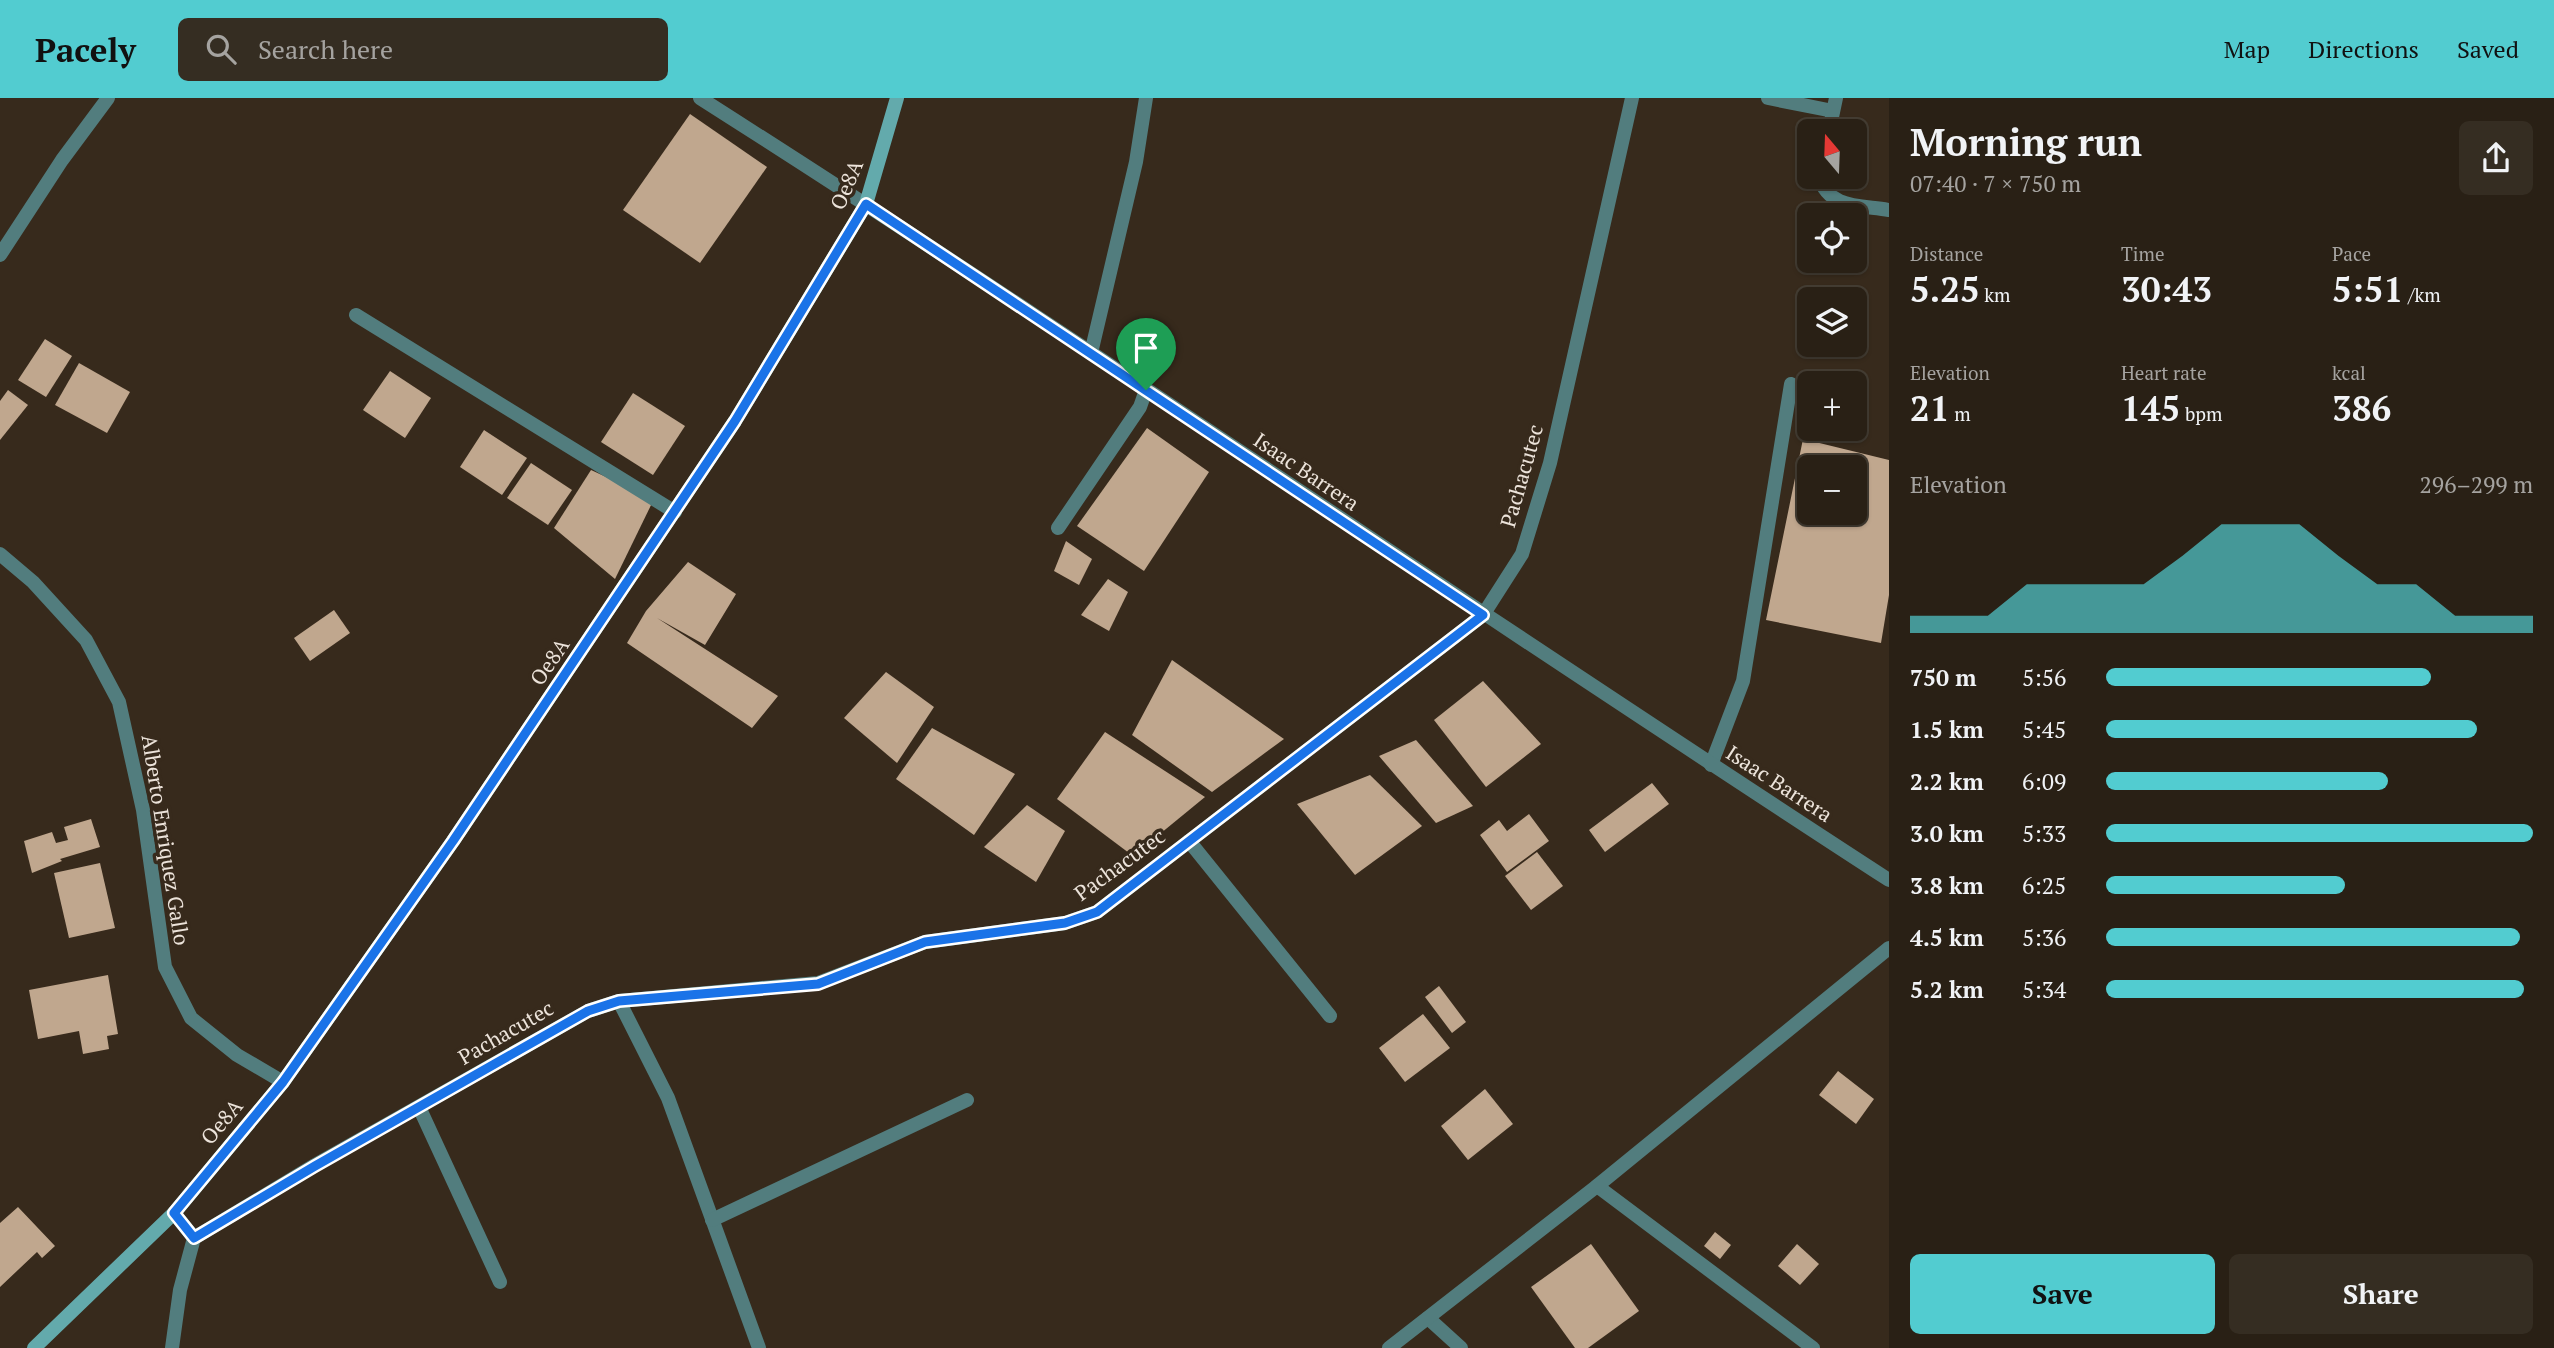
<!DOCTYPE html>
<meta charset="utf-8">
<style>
:root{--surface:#292015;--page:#352d22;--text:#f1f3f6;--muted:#a5a3a0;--line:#453e34;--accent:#52ccd0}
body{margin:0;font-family:"PT Serif",serif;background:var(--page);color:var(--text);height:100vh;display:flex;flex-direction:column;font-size:26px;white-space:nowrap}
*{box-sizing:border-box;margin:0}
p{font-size:23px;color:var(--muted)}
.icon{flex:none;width:38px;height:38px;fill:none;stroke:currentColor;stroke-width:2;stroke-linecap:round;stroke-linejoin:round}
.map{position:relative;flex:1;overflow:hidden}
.side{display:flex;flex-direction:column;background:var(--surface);width:665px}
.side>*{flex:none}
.needle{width:46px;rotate:341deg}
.fabs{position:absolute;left:1797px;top:21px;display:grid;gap:14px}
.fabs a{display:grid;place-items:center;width:70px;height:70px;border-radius:10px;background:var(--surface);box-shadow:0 2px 5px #0004,0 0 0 2px var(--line);font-size:35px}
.pin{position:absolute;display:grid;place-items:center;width:60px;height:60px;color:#fff;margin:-72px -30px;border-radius:50% 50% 50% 0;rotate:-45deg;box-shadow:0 0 7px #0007}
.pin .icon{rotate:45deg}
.round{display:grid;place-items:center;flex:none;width:74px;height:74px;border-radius:10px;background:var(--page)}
.summary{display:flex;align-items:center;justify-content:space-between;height:119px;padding:0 21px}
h1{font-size:38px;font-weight:700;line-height:52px}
.figures{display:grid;grid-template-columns:repeat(3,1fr);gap:10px;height:119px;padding:7px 21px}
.figures div{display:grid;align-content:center}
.figures b{font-size:35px;font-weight:700}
.figures small{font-size:19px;font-weight:400}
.figures p{font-size:19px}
.chart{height:196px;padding:14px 21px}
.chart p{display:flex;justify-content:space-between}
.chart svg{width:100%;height:126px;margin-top:7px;fill:var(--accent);opacity:.7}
.cta{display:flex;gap:14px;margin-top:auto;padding:14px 21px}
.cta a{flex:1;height:80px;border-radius:10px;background:var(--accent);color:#111;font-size:28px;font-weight:700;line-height:80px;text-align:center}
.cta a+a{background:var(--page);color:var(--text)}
ul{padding:0 21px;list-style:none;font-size:23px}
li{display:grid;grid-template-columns:112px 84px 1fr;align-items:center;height:52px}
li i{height:18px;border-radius:9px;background:var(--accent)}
header{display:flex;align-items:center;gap:42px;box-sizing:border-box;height:98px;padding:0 35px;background:var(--accent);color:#111}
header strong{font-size:33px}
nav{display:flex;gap:38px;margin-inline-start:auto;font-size:24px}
.search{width:490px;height:63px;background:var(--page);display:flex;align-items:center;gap:18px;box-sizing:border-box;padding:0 24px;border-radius:10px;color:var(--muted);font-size:26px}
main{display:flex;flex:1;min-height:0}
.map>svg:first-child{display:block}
</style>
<header>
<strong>Pacely</strong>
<div class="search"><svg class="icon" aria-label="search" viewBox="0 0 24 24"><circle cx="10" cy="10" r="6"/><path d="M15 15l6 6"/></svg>Search here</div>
<nav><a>Map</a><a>Directions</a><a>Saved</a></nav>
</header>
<main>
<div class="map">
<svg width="1889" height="1250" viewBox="0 0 1889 1250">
<rect width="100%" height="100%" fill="#372a1c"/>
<!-- building -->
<g fill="#c0a78e" fill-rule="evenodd">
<path d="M690,16L767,69L700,165L623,112Z"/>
<path d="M45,241L72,258L46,299L18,282Z"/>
<path d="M79,265L130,294L107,335L55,307Z"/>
<path d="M390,273L431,300L405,340L363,312Z"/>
<path d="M8,292L28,307L0,342V303Z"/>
<path d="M633,295L685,328L653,377L601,344Z"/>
<path d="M1147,330L1209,374L1144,473L1077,428Z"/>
<path d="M484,332L527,360L502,397L460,369Z"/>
<path d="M1803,341L1889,362V497L1881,545L1766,522ZM1810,369H1855V415H1810Z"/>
<path d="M531,365L572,392L548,427L507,400Z"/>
<path d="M591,372L654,401L615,481L554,430Z"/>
<path d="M1066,443L1092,461L1079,487L1054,473Z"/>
<path d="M688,464L736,496L705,547L657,520L778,598L752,630L627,545L646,513Z"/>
<path d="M1108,481L1128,494L1109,533L1081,517Z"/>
<path d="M334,512L350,535L310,563L294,540Z"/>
<path d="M1172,562L1284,641L1212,694L1132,637Z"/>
<path d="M886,574L934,609L897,665L844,620Z"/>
<path d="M1483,583L1541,646L1486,689L1434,622Z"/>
<path d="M932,630L1015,676L974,737L896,681Z"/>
<path d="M1105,634L1205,699L1133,758L1057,701Z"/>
<path d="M1416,642L1473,708L1436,725L1379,658Z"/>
<path d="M1370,677L1422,728L1355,777L1297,706Z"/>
<path d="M1652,685L1669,706L1605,754L1589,732Z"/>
<path d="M1027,707L1065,733L1036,784L984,749Z"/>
<path d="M1529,716L1549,743L1507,774L1480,737L1499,722L1507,733Z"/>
<path d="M91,721L100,749L60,761L62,763L32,775L24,743L52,734L56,745L68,742L64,729Z"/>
<path d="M1537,754L1563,788L1531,812L1505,778Z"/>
<path d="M100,765L115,830L69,840L54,775Z"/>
<path d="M108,877L118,936L107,938L109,951L83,956L79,933L38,941L29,892Z"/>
<path d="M1439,888L1466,924L1452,935L1425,899Z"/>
<path d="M1423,916L1450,950L1405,984L1379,950Z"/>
<path d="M1838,973L1874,1001L1856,1026L1819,997Z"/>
<path d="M1485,991L1513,1026L1468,1062L1441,1028Z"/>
<path d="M18,1109L55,1148L42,1160L37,1154L0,1189V1125Z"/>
<path d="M1715,1134L1731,1147L1720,1161L1704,1148Z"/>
<path d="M1591,1146L1639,1213L1588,1250H1575L1531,1189Z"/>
<path d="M1797,1146L1819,1166L1800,1187L1778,1168Z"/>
</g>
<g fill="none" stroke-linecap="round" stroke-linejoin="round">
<!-- lane -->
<g stroke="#527d7e" stroke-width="14">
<path d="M1058,430L1140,309L1146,292"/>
<path d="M1711,667L1743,583L1791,286"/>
</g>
<!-- street -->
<g stroke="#527d7e" stroke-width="14">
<path d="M700,0C1100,255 1491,524 1889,782"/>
<path d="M1768,0L1833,13"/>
<path d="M1829,33L1836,0"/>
<path d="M1819,79C1829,111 1860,107 1889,112"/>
<path d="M0,157L62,62L108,0"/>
<path d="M356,217L675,414"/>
<path d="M1091,255L1136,64L1146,0"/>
<path d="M0,456L33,484L86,542L119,604L143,712L165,869L191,920L237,957L283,984"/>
<path d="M1189,743L1330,918"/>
<path d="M619,903L668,1000L759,1250"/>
<path d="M419,1009L500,1184"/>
<path d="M1597,1088L1813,1250"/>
<path d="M712,1122L967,1002"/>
<path d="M194,1140L315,1067L588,913L619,903L818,885L925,844L1065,825L1097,814L1483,517L1522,456L1550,365L1632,0"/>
<path d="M1428,1220L1461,1250"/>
<path d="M172,1250L180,1192L194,1140L174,1115"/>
<path d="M1389,1250L1597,1088L1889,850"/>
</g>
<!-- secondary -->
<path stroke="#63aaac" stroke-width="14" d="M34,1250L174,1115L283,984L453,743L735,323L866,106L897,0"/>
</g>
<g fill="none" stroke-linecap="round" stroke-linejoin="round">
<defs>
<path id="route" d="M866,106L1483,517L1097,814L1065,825L925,844L818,886L619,903L588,913L315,1068L194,1140L174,1115L283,984L453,743L735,323Z"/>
</defs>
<!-- route casing -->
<use href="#route" stroke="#fff" stroke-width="14"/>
<!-- route -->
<use href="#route" stroke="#1a73e8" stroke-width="9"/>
</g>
<g text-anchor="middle" stroke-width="7" stroke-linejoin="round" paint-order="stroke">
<!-- street labels -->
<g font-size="21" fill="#ece3da" stroke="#372a1c">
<text transform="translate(847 87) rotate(-67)" y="7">Oe8A</text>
<text transform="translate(1306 374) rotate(34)" y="7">Isaac Barrera</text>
<text transform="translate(1522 378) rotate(-74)" y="7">Pachacutec</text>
<text transform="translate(550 564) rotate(-56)" y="7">Oe8A</text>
<text transform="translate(1779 686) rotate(33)" y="7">Isaac Barrera</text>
<text transform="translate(165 742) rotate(81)" y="7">Alberto Enriquez Gallo</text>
<text transform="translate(1120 767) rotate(-36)" y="7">Pachacutec</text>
<text transform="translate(506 935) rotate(-30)" y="7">Pachacutec</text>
<text transform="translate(222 1024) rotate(-50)" y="7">Oe8A</text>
</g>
</g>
</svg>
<div class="fabs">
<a><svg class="needle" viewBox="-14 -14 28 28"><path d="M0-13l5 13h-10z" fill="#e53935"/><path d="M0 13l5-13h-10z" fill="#a5a3a0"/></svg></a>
<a><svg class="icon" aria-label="locate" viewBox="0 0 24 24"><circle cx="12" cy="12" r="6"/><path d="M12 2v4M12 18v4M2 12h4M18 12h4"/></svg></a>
<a><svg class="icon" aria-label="layers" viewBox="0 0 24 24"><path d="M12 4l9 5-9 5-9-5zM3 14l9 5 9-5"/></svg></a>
<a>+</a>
<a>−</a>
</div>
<div class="pin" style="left:1146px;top:292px;background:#1e9e55"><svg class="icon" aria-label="arrive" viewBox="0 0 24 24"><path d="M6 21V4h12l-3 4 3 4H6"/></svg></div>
</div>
<section class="side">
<div class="summary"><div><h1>Morning run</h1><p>07:40 · 7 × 750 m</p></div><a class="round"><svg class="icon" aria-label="share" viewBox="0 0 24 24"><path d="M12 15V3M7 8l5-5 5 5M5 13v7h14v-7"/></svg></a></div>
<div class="figures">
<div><p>Distance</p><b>5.25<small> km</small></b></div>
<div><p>Time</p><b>30:43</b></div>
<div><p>Pace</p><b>5:51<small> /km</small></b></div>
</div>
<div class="figures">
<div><p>Elevation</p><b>21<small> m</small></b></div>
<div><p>Heart rate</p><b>145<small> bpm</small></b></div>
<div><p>kcal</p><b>386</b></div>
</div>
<div class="chart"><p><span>Elevation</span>296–299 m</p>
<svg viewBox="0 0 160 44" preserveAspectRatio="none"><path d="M0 44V38L10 38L20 38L30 27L40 27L50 27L60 27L70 17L80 6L90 6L100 6L110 17L120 27L130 27L140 38L150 38L160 38V44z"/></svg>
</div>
<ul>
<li><b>750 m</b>5:56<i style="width:76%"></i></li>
<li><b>1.5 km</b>5:45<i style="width:87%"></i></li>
<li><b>2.2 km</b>6:09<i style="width:66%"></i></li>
<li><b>3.0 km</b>5:33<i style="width:100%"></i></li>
<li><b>3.8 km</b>6:25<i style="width:56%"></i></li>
<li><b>4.5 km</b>5:36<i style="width:97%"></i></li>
<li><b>5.2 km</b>5:34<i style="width:98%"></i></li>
</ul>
<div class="cta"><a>Save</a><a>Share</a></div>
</section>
</main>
